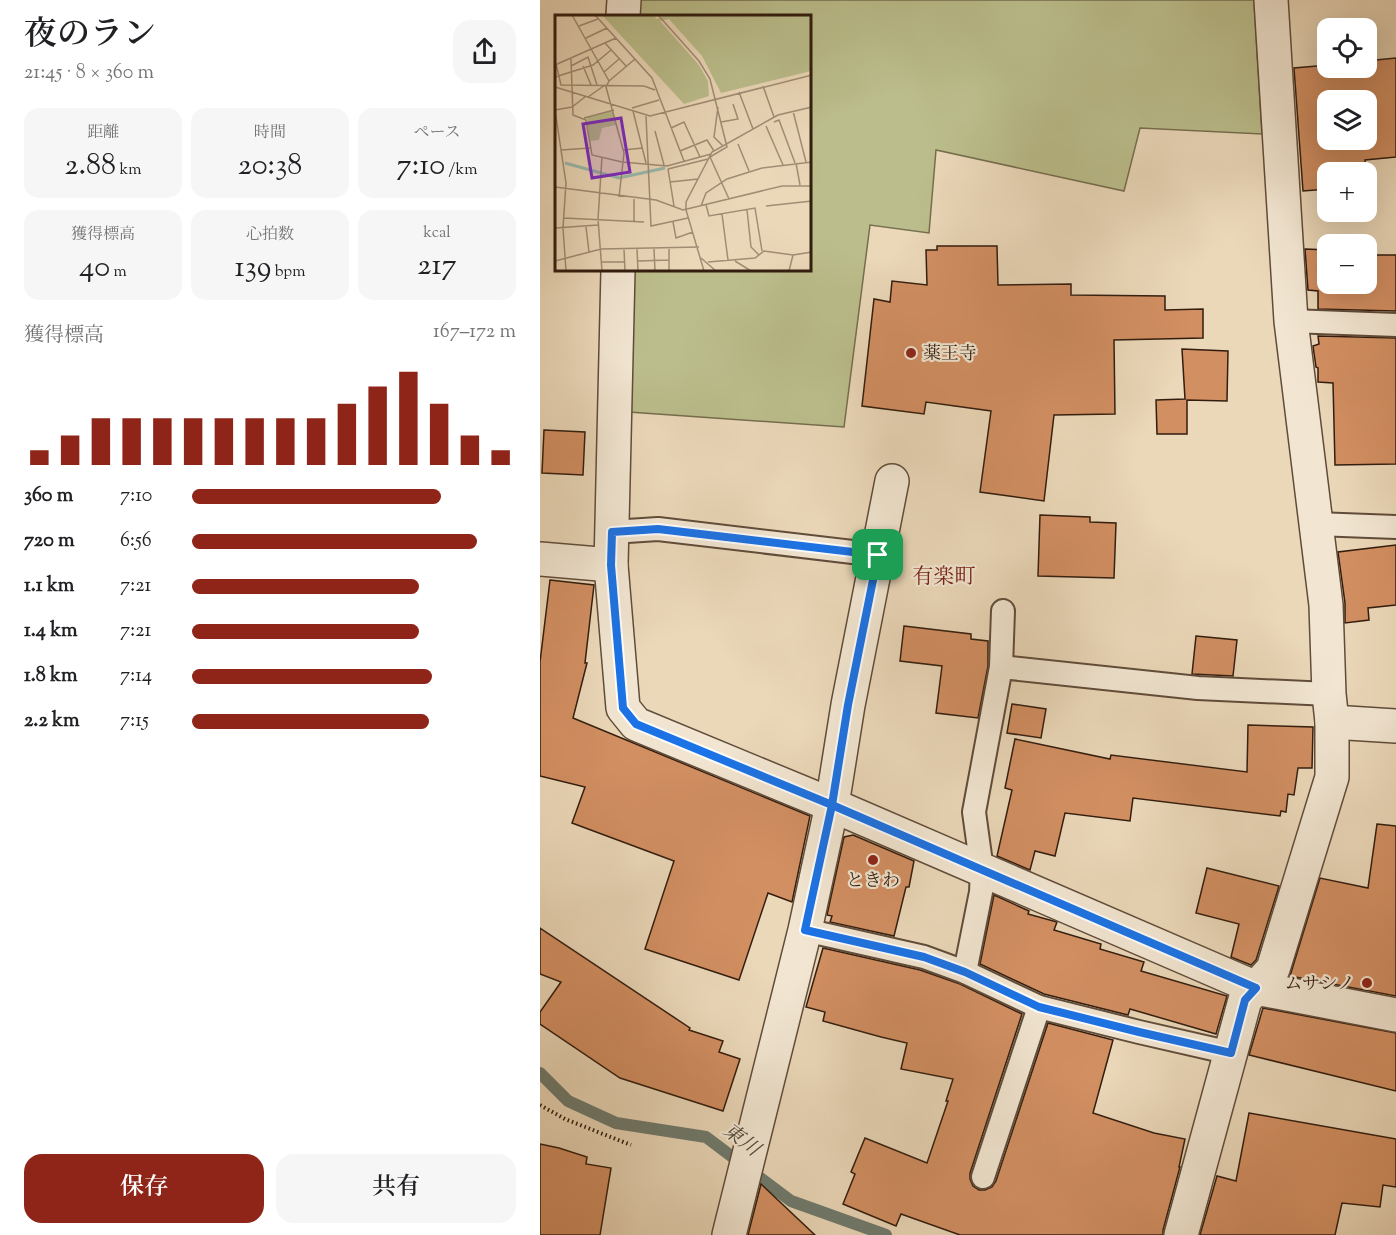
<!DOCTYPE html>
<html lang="ja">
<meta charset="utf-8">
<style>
:root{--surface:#fff;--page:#f6f6f6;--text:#202124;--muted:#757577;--accent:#8f2418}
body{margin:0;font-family:"Sorts Mill Goudy","Noto Serif JP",serif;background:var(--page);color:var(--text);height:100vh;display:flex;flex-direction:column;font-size:22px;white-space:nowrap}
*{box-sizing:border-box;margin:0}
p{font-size:20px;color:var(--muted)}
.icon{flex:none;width:33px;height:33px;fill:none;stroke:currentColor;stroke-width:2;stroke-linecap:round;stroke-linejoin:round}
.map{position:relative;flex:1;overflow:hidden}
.details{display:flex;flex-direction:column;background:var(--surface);width:540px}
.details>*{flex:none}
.buttons{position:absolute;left:777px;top:18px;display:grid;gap:12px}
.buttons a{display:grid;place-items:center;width:60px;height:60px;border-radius:12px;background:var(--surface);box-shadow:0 6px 24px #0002;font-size:30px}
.pin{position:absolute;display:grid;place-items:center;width:51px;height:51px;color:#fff;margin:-26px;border-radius:12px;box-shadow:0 3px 9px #0006}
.round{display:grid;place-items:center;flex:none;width:63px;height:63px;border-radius:18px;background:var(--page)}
.summary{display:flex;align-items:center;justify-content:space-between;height:102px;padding:0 24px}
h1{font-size:33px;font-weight:600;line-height:45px}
.metrics{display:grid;grid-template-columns:repeat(3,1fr);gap:9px;height:102px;padding:6px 24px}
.metrics div{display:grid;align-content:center;border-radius:15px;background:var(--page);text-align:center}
.metrics b{font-size:30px;font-weight:600}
.metrics small{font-size:16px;font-weight:400}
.metrics p{font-size:16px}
.chart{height:168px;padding:12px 24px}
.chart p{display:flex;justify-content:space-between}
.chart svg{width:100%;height:108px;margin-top:6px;stroke:var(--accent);stroke-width:6}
.action{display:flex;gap:12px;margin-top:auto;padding:12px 24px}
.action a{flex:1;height:69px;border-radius:18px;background:var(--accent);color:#fff;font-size:24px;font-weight:600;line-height:69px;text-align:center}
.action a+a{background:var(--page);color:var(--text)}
ul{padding:0 24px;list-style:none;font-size:20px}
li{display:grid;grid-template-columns:96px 72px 1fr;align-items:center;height:45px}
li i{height:15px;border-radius:8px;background:var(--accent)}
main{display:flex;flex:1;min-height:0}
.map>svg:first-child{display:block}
</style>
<main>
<section class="details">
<div class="summary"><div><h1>夜のラン</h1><p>21:45 · 8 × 360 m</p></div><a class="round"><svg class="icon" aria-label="share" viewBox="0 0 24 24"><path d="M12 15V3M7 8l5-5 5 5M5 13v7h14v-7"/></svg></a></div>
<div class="metrics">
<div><p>距離</p><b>2.88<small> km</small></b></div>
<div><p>時間</p><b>20:38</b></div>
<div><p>ペース</p><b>7:10<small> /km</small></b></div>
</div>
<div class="metrics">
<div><p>獲得標高</p><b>40<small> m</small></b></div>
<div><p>心拍数</p><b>139<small> bpm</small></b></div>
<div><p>kcal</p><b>217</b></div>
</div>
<div class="chart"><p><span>獲得標高</span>167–172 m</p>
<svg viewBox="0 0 160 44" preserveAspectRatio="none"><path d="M5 44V38M15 44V32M25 44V25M35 44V25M45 44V25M55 44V25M65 44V25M75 44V25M85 44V25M95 44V25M105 44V19M115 44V12M125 44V6M135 44V19M145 44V32M155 44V38"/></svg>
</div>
<ul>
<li><b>360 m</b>7:10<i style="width:77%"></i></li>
<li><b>720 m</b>6:56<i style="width:88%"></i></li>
<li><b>1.1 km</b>7:21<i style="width:70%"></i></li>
<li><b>1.4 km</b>7:21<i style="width:70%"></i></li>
<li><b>1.8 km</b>7:14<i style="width:74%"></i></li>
<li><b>2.2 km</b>7:15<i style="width:73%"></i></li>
</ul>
<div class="action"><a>保存</a><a>共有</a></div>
</section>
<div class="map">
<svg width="856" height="1235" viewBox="0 0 856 1235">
<rect width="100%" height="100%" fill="#ebd8b9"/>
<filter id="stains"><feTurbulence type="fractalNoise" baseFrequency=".00333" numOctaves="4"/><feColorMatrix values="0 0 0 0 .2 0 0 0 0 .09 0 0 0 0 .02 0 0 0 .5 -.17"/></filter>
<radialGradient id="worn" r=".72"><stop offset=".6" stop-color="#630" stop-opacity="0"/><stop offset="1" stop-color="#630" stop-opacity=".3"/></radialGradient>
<!-- green -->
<path fill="#bbbe8c" stroke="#766e4e" stroke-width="1.5" d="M97,0H714L722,134L600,128L584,191L396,150L389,233L330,225L304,427L89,412L92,270H270V16H97Z"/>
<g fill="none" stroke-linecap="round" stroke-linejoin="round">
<!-- stream -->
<path stroke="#6f7b6e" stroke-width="12" d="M0,1073L28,1101L76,1123L166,1137L251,1201L346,1235"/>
</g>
<!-- building -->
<g fill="#d28f62" stroke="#321d0f" stroke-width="1.5" fill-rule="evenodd">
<path d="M856,58V157L825,160L826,172H788V189L763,191L754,68L788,65V68H826V61ZM788,100H826V140H788Z"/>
<path d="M397,246H457L458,285L531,284V295L625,296V310L663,309V338L574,340L575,414L514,415L504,501L440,492L451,411L386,402L384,414L322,406L334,299L350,302L352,281L387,285L386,250H397Z"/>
<path d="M765,249L788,250V284H826V251H835V255H856V311L778,309V291L768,290Z"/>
<path d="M778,336L856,338V464L795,465L793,383L778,382V368L776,367L773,346L779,344Z"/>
<path d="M642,349L688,351L687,401L647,400V434H617L616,400L645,399Z"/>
<path d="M4,430L45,432L43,475L2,473Z"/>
<path d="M500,515L550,517V522L576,523L574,578L498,576Z"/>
<path d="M856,545V605L828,608L829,620L805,623V603L798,552Z"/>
<path d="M10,580L54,585L45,663H47L33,718L270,816L252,902L228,893L199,980L105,949L134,861L32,823L45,787L0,776V662Z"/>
<path d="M364,626L431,634V639L448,641V666L438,718L396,713L402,666L360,661Z"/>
<path d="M656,636L697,640L693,676L652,674Z"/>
<path d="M472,704L506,709L501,738L467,733Z"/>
<path d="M708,725L773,727L772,768H758L754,795L748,794L746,812L741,811L740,816L593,798L590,821L525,813L515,856L495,851L490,870L457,856L472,790L465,788L475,739L570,759L571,755L707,772Z"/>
<path d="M837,824L856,826V996L750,976L780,878L828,888Z"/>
<path d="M313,835L374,861L369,887H366L354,936L290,922L292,916L287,915L304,837Z"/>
<path d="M667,868L739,886L716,960L711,965L691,957L699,924L656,913Z"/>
<path d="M454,895L489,911L488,914L517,922L514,930L561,944L560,949L604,962L601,971L687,996L676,1034L590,1009L588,1015L504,994L440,964Z"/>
<path d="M0,928L150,1028L149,1030L183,1041L179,1052L200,1059L183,1111L80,1078L0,1024V1012L21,982L0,974Z"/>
<path d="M283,948L380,970L420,984L482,1014L430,1173V1179L433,1186L439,1190H445L452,1187L456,1181L508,1023L573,1040L553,1113L614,1133L645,1139L639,1167H640L623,1230V1235H420L361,1214L356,1226L303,1204L315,1174L311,1172L325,1138L387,1163L408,1101H406L413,1079L361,1069L367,1043L341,1037L283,1021L285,1012L266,1007Z"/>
<path d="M723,1008L856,1033V1091L709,1055Z"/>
<path d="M709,1113L856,1139V1187L843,1185L840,1207L802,1203L795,1235H660L677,1176L696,1181Z"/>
<path d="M0,1144L19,1148L47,1157L46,1164L71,1168L60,1235H0Z"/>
<path d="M221,1184L275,1235H208Z"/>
</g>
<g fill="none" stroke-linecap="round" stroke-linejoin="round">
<defs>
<g id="service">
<path d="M751,321L856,325"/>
<path d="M776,524L856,527"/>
<path d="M72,532L118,529L338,555"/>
<path d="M461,667L658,688L789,694"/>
<path d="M265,930L384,957L425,972L499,1007L599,1032L691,1053"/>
<path d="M425,972L441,892L442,870L434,812L461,667L463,611"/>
<path d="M443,1177L499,1007"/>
</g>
<path id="pedestrian" d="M292,805L308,705L352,481"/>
<g id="minor">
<path d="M83,16L84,0"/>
<path d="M78,270L71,565L83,708L96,724L292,805L716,988L856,1015"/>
<path d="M0,559L71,565"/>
<path d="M792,722L856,726"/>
<path d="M189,1235L265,930L292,805"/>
<path d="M641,1235L705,1000L733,969L792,777V722L789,694L786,605L751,321L731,0"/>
</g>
</defs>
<!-- service casing -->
<use href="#service" stroke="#604c3a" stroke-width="26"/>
<!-- pedestrian casing -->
<use href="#pedestrian" stroke="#604c3a" stroke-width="36"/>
<!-- minor casing -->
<use href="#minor" stroke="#604c3a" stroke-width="36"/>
<!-- path -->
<path stroke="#321d0f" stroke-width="4" stroke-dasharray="1.5 3" stroke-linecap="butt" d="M0,1105L25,1119L91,1145"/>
<!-- service -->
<use href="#service" stroke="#f2e6d2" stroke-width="22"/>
<!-- pedestrian -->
<use href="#pedestrian" stroke="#f2e6d2" stroke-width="33"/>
<!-- minor -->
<use href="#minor" stroke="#f2e6d2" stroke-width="33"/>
</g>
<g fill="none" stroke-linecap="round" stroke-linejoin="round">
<defs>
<path id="route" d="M338,555L308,705L292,805L265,930L384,957L425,972L499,1007L599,1032L691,1053L705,1000L716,988L292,805L96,724L83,708L71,565L72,532L118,529L338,555"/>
</defs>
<!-- route casing -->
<use href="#route" stroke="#fff" stroke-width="12"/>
<!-- route -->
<use href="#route" stroke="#1a73e8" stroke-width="8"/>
</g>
<!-- markers -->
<g fill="#8f2418" stroke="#f2e6d2" stroke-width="2">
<circle cx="371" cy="353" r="6"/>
<circle cx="333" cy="860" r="6"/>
<circle cx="827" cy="983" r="6"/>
</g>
<g text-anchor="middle" stroke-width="4.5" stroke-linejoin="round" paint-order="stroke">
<!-- poi labels -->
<g font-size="18" fill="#321d0f" stroke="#f2e6d2" text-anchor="start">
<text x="383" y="359">薬王寺</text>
<text x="333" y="886" text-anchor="middle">ときわ</text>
<text x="815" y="989" text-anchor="end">ムサシノ</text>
</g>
<!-- water labels -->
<g font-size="20" font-style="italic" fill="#514c3e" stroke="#f2e6d2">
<text transform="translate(202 1139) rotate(37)" y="7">東川</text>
</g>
<!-- quarter labels -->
<g font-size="21" fill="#7a1f14" stroke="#f2e6d2">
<text x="404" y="583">有楽町</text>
</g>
</g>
<!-- overview -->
<g transform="translate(15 15)">
<rect width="256" height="256" fill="#ebd8b9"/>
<path d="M47,0H99L102,4L110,0H256V56L166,78L147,41L114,4L105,6L144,50L153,66L154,81L129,89ZM58,96L61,110L47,113L44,125L35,126L32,102Z" fill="#bbbe8c"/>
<path fill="none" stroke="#98baad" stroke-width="3" d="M10,148L64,163L110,153"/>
<path fill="none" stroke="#a18d75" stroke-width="1.5" d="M17,0L54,66L51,72L69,138L64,182M40,0L97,63L129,146M103,0L144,46L155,64L172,132L155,142M24,11L43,4M31,23L52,13M50,28L71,51M16,44L18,100L31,105L37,140L67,147L112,151L156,139M1,49L6,70L89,71L100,75M0,50L61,23M16,51L33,42L42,70M28,51L36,70M49,57L64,44M0,62L38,50L56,35M54,66L80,44M208,71L219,102M0,72L95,101L257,60M184,77L198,114M33,82L50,70M163,92L159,122L168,131M77,93L104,85M0,95L11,168L8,213L11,256M0,95L17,92L30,82M78,96L91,148M238,96L251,147M91,101L96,211L133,203M29,103L59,95M166,107L183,104L178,89M219,107L224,105L240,148M211,111L228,150M116,113L129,107L145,142M100,116L109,150M183,129L194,156M6,135L35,133M68,135L88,133M125,136L152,125L159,136M47,142L43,204L47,256M155,142L174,184M241,148L245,170M113,154L153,144M113,154L119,191M115,167L143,164M0,172L101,185L128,195L227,171H257M151,190L154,201L200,193L207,236M146,191L151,178L172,164L207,153L257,147M211,191L257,186M131,195V187L157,137L223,100L257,92M131,195L149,256M192,195L196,232L204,240M167,199L173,245M9,203L89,207M79,207V184M118,207L121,223L138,217M31,212L34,237M0,213L43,210M69,234L70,256M82,234L83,256M99,234L100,256M146,243L161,256M0,246L46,234L144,232M83,246L114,245M180,246L196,256M47,247H69M153,247L200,243L209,236L238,240M114,256V234M234,256L238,240L257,237"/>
<path fill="#7b2cbf" fill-opacity="0.15" stroke="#7b2cbf" stroke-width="3" d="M66,103L75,157L37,163L28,109Z"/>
<rect width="256" height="256" fill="none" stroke="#321d0f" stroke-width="3"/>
</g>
<rect width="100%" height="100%" filter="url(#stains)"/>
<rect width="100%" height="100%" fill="url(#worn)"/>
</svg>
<div class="buttons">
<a><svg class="icon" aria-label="locate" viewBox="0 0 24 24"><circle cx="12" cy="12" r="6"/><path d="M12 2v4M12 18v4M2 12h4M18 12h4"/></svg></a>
<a><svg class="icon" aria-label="layers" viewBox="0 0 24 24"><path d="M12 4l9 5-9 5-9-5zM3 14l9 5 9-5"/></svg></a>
<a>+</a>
<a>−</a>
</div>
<div class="pin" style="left:338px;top:555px;background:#1e9e55"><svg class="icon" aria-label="arrive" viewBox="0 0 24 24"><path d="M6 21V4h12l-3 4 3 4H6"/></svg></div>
</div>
</main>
